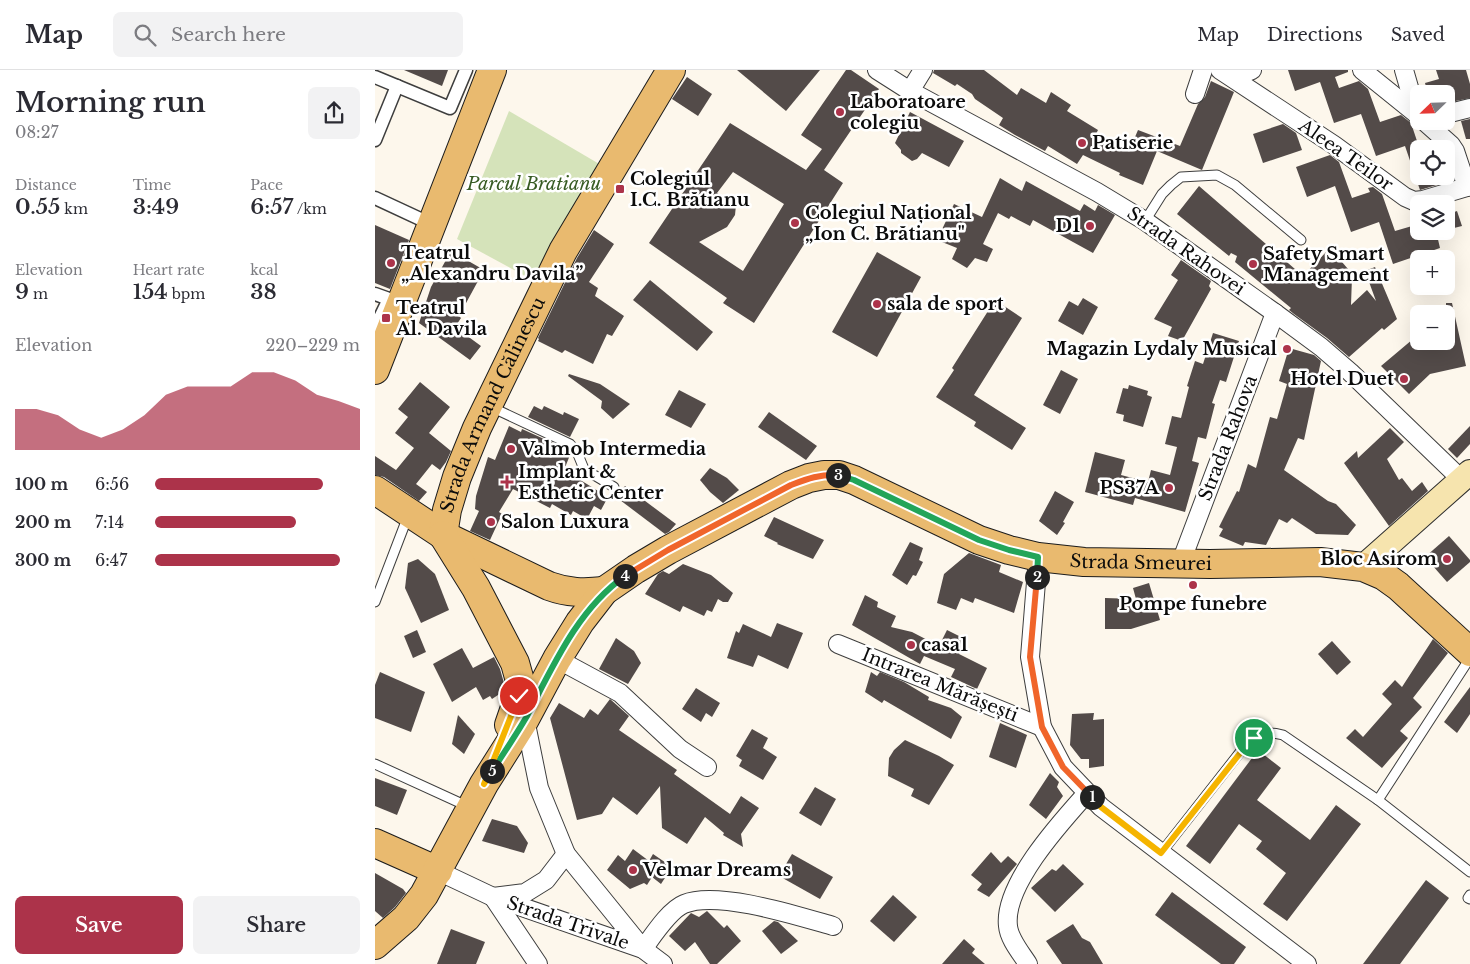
<!DOCTYPE html>
<meta charset="utf-8">
<style>
:root{--surface:#fff;--page:#f2f2f3;--text:#2b2b33;--muted:#7c7c81;--line:#e1e1e2;--accent:#ac334a}
body{margin:0;font-family:"Libre Baskerville",serif;background:var(--page);color:var(--text);height:100vh;display:flex;flex-direction:column;font-size:19px;white-space:nowrap}
*{box-sizing:border-box;margin:0}
p{font-size:16px;color:var(--muted)}
.icon{flex:none;width:28px;height:28px;fill:none;stroke:currentColor;stroke-width:2;stroke-linecap:round;stroke-linejoin:round}
.map{position:relative;flex:1;overflow:hidden}
.panel{display:flex;flex-direction:column;background:var(--surface);width:375px}
.panel>*{flex:none}
.needle{width:32px;rotate:247deg}
.buttons{position:absolute;left:1035px;top:15px;display:grid;gap:10px}
.buttons a{display:grid;place-items:center;width:45px;height:45px;border-radius:8px;background:var(--surface);box-shadow:0 5px 20px #0002;font-size:25px}
.pin{position:absolute;display:grid;place-items:center;width:42px;height:42px;color:#fff;margin:-21px;border:2px solid #fff;border-radius:50%;box-shadow:0 1px 5px #0007}
.km{position:absolute;width:25px;height:25px;margin:-12px;border-radius:50%;background:#222;color:#fff;font-size:14px;line-height:25px;text-align:center}
.round{display:grid;place-items:center;flex:none;width:52px;height:52px;border-radius:8px;background:var(--page)}
.overview{display:flex;align-items:center;justify-content:space-between;height:85px;padding:0 15px}
h1{font-size:28px;font-weight:600;line-height:38px}
.metrics{display:grid;grid-template-columns:repeat(3,1fr);gap:8px;height:85px;padding:5px 15px}
.metrics div{display:grid;align-content:center}
.metrics b{font-size:21px;font-weight:600}
.metrics small{font-size:14px;font-weight:400}
.metrics p{font-size:14px}
.chart{height:140px;padding:10px 15px}
.chart p{display:flex;justify-content:space-between}
.chart svg{width:100%;height:90px;margin-top:5px;fill:var(--accent);opacity:.7}
.cta{display:flex;gap:10px;margin-top:auto;padding:10px 15px}
.cta a{flex:1;height:58px;border-radius:8px;background:var(--accent);color:#fff;font-size:20px;font-weight:600;line-height:58px;text-align:center}
.cta a+a{background:var(--page);color:var(--text)}
ul{padding:0 15px;list-style:none;font-size:16px}
li{display:grid;grid-template-columns:80px 60px 1fr;align-items:center;height:38px}
li i{height:12px;border-radius:6px;background:var(--accent)}
header{display:flex;align-items:center;gap:30px;box-sizing:border-box;height:70px;padding:0 25px;background:var(--surface);border-bottom:1px solid var(--line)}
header strong{font-size:24px}
nav{display:flex;gap:28px;margin-inline-start:auto;font-size:18px}
.search{width:350px;height:45px;background:var(--page);display:flex;align-items:center;gap:12px;box-sizing:border-box;padding:0 18px;border-radius:8px;color:var(--muted);font-size:19px}
main{display:flex;flex:1;min-height:0}
.map>svg:first-child{display:block}
</style>
<header>
<strong>Map</strong>
<div class="search"><svg class="icon" aria-label="search" viewBox="0 0 24 24"><circle cx="10" cy="10" r="6"/><path d="M15 15l6 6"/></svg>Search here</div>
<nav><a>Map</a><a>Directions</a><a>Saved</a></nav>
</header>
<main>
<section class="panel">
<div class="overview"><div><h1>Morning run</h1><p>08:27</p></div><a class="round"><svg class="icon" aria-label="share" viewBox="0 0 24 24"><path d="M12 15V3M7 8l5-5 5 5M5 13v7h14v-7"/></svg></a></div>
<div class="metrics">
<div><p>Distance</p><b>0.55<small> km</small></b></div>
<div><p>Time</p><b>3:49</b></div>
<div><p>Pace</p><b>6:57<small> /km</small></b></div>
</div>
<div class="metrics">
<div><p>Elevation</p><b>9<small> m</small></b></div>
<div><p>Heart rate</p><b>154<small> bpm</small></b></div>
<div><p>kcal</p><b>38</b></div>
</div>
<div class="chart"><p><span>Elevation</span>220–229 m</p>
<svg viewBox="0 0 160 44" preserveAspectRatio="none"><path d="M0 44V24L10 24L20 27L30 34L40 38L50 34L60 27L70 17L80 13L90 13L100 13L110 6L120 6L130 10L140 17L150 20L160 24V44z"/></svg>
</div>
<ul>
<li><b>100 m</b>6:56<i style="width:82%"></i></li>
<li><b>200 m</b>7:14<i style="width:69%"></i></li>
<li><b>300 m</b>6:47<i style="width:90%"></i></li>
</ul>
<div class="cta"><a>Save</a><a>Share</a></div>
</section>
<div class="map">
<svg width="1095" height="894" viewBox="0 0 1095 894">
<rect width="100%" height="100%" fill="#fdf7ec"/>
<!-- green -->
<path fill="#d5e3ba" d="M134,41L226,95L163,213L82,169Z"/>
<!-- building -->
<g fill="#534b49" fill-rule="evenodd">
<path d="M29,0H73L67,16Z"/>
<path d="M362,0H445L411,41Z"/>
<path d="M471,0H476L504,19L449,100L468,113L379,253L348,233L352,228L274,173L355,53L431,100L447,79L426,65ZM358,102L409,134L368,201L324,172L352,157L360,145L361,135L342,123Z"/>
<path d="M559,0H609L642,25L646,18L671,33L676,22L696,35L692,41L723,60L721,64L754,81L763,60L805,76L823,34L830,27L836,11L859,22L827,100L782,81L768,115L744,105L745,103L708,85L702,94L673,76L670,81L640,65L624,55L628,48L600,29L597,24L582,14L580,16L558,3Z"/>
<path d="M913,0H973V2L960,7L964,18L984,11L993,19L1005,52L1026,45L1036,53L1044,77V106H1071V88L1078,110L1045,120L1030,76L1001,86L986,44L959,53L945,12L920,21Z"/>
<path d="M1061,0H1091L1095,14V28L1071,33V24H1053L1050,13L1064,9Z"/>
<path d="M312,7L337,24L323,46L297,29Z"/>
<path d="M535,42L589,71L574,97L547,83L542,89L537,91L526,83V80L520,73Z"/>
<path d="M1095,49V69H1091L1086,51Z"/>
<path d="M908,54L921,63L927,80L888,93L878,64Z"/>
<path d="M955,85L964,92L977,128L995,122L993,118L998,117L1007,124L1020,161L1044,154V161H1061L1065,178L1018,194L1004,152L976,162L960,116L932,127L921,97Z"/>
<path d="M625,108L647,121L651,111L705,141L709,134L720,141L723,135L740,145L718,183L658,150L655,156L636,146L634,149L623,143L608,174L618,179L612,192L600,188L592,198L577,189L582,178L562,170L579,134L607,147Z"/>
<path d="M824,116L928,206L955,178L979,206L977,207L976,235L992,220L1001,231L990,201L1000,197L1022,249L1009,260L1007,258L974,287L952,268L919,244L914,240L916,238L860,192L862,186L856,183L854,186L802,144Z"/>
<path d="M1082,141L1087,156L1071,160V145Z"/>
<path d="M0,155L34,170L15,219L0,213Z"/>
<path d="M219,160L239,174L214,212L223,218L220,226L249,246L237,266L232,264L218,294L190,280L187,283L163,271L164,269L163,268L202,188Z"/>
<path d="M76,181L109,200L84,246L86,248L80,257L106,276L95,290L44,253L56,217Z"/>
<path d="M502,182L546,207L502,287L457,262Z"/>
<path d="M806,190L836,211L834,216L836,219L807,271L793,266L797,257L779,249L803,210L796,205Z"/>
<path d="M275,210L338,262L322,281L258,230Z"/>
<path d="M708,228L723,237L708,265L683,251L694,231L703,236Z"/>
<path d="M620,230L647,248L599,325L651,358L637,380L599,356L601,352L561,327L579,300L577,298Z"/>
<path d="M1071,233H1077L1091,296L1055,304L1034,324L1006,296L1044,264V271H1071Z"/>
<path d="M838,263L864,271L851,312L845,310L837,333L840,334L831,369L823,367L817,391L824,393L810,442L760,428L758,435L710,422L720,382L750,390L746,405L773,412L776,400L795,405L802,377L790,374L797,346L806,348L814,317L812,316L820,291L828,294Z"/>
<path d="M914,278L939,285L946,291L929,370L923,368L909,400L953,431L961,434L981,455L973,465L941,464L917,448L912,453L904,449L891,475L870,472L868,476L844,466L848,459L844,457L862,421L864,422L873,394L881,398L895,347L902,349L912,314L904,311Z"/>
<path d="M686,300L703,309L685,344L668,335Z"/>
<path d="M194,304L225,314L255,334L238,349L226,338L227,331L193,306Z"/>
<path d="M45,312L75,337L54,363L76,381L71,392L65,400L57,394L41,414L52,422L44,431L9,407L0,405V386L21,400L39,378L20,363L33,347L23,339Z"/>
<path d="M754,315L773,321L772,325L777,327L768,357L748,351L749,345L741,343L748,318L753,319Z"/>
<path d="M304,320L331,334L316,358L290,345Z"/>
<path d="M159,336L167,340L169,336L188,345L189,342L204,349L195,367L153,347Z"/>
<path d="M394,342L442,376L431,390L383,357Z"/>
<path d="M134,356L146,362L147,359L189,378L188,382L195,385L189,400L233,427L226,440L219,436L212,449L198,441L196,445L177,434L175,438L138,419L124,442L127,444L115,470L95,461L104,441L100,439L101,426L113,387L120,390Z"/>
<path d="M1095,356V374L1082,388L1073,379Z"/>
<path d="M1015,358L1029,372L1012,389L1024,410L1027,408L1037,421L1047,412L1053,421L1014,456L969,393L982,381L983,388Z"/>
<path d="M335,398L352,408L364,420L348,433L335,422L325,410Z"/>
<path d="M250,416L301,454L294,462L290,464L241,427Z"/>
<path d="M680,421L699,432L688,452L690,453L682,465L664,451Z"/>
<path d="M399,447L449,470L438,489L402,474L403,473L389,466Z"/>
<path d="M1074,466L1095,490V492L1072,512L1050,487Z"/>
<path d="M535,472L548,478L544,490L548,492L541,506L538,505L532,515L517,505Z"/>
<path d="M594,483L626,495L624,502L648,512L639,543L600,528L598,533L586,528L581,540L562,533L569,504Z"/>
<path d="M43,489L60,504L74,540L46,553L30,518L33,493Z"/>
<path d="M308,494L336,505L358,523L353,532H348L343,529L337,542L332,540L329,546L308,536L305,542L270,524L283,504L288,501L294,504Z"/>
<path d="M774,513L785,550L756,559H730V528L761,529L758,518Z"/>
<path d="M490,525L503,532L502,537L521,546L516,557L537,562L564,576L572,560L590,569L584,584L612,598L602,619L576,607L580,599L549,586L545,594L477,555Z"/>
<path d="M402,553L428,563L413,599L383,585L378,597L352,588L361,561L364,563L368,554L396,567Z"/>
<path d="M42,560L51,582L38,588L29,566Z"/>
<path d="M241,568L259,581L266,593L253,614L224,599Z"/>
<path d="M1058,569L1073,583L1038,628L1047,637L1025,661L1033,668L1007,698L971,668L980,659L988,667L1017,634L1007,624L1020,610L1027,617Z"/>
<path d="M957,571L976,592L962,605L943,584Z"/>
<path d="M87,578L98,598L119,587L125,599L129,613V621L117,629L115,626L108,630L101,617L77,632L58,594Z"/>
<path d="M5,602L50,622L36,662L0,648V615Z"/>
<path d="M496,602L502,606L505,602L529,612L554,627L553,630L576,638L587,647L576,669L509,630L507,633L490,622Z"/>
<path d="M1095,617V644L1082,663L1069,652Z"/>
<path d="M321,618L345,633L337,647L331,643L326,652L307,639Z"/>
<path d="M235,629L254,646L244,660L302,700L299,704L355,744L366,726L384,738L366,764L368,777L348,765L349,763L330,747L312,774L287,758L285,716L262,745L238,727L227,744L202,750L175,648L184,633L209,648L215,639L223,645Z"/>
<path d="M719,643L718,650L729,649V696L714,698V689H706L695,675L697,644Z"/>
<path d="M83,645L100,664L89,684L77,674Z"/>
<path d="M625,653L652,665L641,698L614,687Z"/>
<path d="M377,659L393,668L388,678L402,687L388,710L364,696L367,690L361,686Z"/>
<path d="M530,670L564,686L579,695L554,735L536,726L539,719L513,706L514,688L519,680Z"/>
<path d="M883,680L906,698L882,730L935,770L961,735L986,754L912,851L888,834L911,803L881,779L887,771L864,754L835,794L811,776Z"/>
<path d="M675,703L684,712L682,717L688,726L671,749L654,735Z"/>
<path d="M0,708L32,720L22,745L0,736Z"/>
<path d="M440,717L461,729L446,756L424,743Z"/>
<path d="M117,749L142,756L153,773L149,783L107,771Z"/>
<path d="M258,779L274,791L278,784L297,797L286,814L277,807L272,815L269,813L255,819L232,800L243,785L250,791Z"/>
<path d="M616,782L626,793L633,786L642,794L614,827L602,820L607,814L596,805Z"/>
<path d="M417,784L458,807L445,829L404,806Z"/>
<path d="M688,794L709,814L680,842L656,818L677,799L681,801Z"/>
<path d="M0,803L28,819L31,823L20,837L8,848L0,841Z"/>
<path d="M1051,810L1074,828L1025,894H988Z"/>
<path d="M797,822L871,877L859,894H846L780,845Z"/>
<path d="M518,825L542,847L519,872L495,851Z"/>
<path d="M332,841L349,858L352,855L366,871L342,894H335L320,872L310,881L294,866L316,843L324,847Z"/>
<path d="M399,851L403,852L423,871L406,884L387,861Z"/>
<path d="M698,854L707,868L715,872L728,894H687L671,871Z"/>
<path d="M76,859L110,872L101,894H62Z"/>
<path d="M589,869L600,879L597,883L610,894H567Z"/>
</g>
<g fill="none" stroke-linecap="round" stroke-linejoin="round">
<defs>
<g id="service">
<path d="M770,151L787,124L796,115L806,107L842,105L860,115L926,170"/>
<path d="M116,337L195,374L202,382L209,399L239,417"/>
<path d="M0,532L33,446"/>
<path d="M0,694L94,737"/>
<path d="M1003,730L1095,588"/>
<path d="M786,783L866,681C881,666 885,659 908,665L1003,730L1095,802"/>
<path d="M1095,825L1093,828L1095,829"/>
</g>
<g id="pedestrian">
<path d="M0,7L75,38L91,0"/>
<path d="M0,70L22,16"/>
<path d="M0,128L56,154"/>
<path d="M0,224L14,229L1,256L0,255"/>
</g>
<g id="minor">
<path d="M502,0L535,21L722,122L770,151L900,243L946,277L975,302L1087,410"/>
<path d="M845,0L959,75L1030,127L1039,131L1048,130L1095,116"/>
<path d="M987,0L1044,46"/>
<path d="M1029,0L1042,45"/>
<path d="M858,8L877,0"/>
<path d="M535,21L548,0"/>
<path d="M820,24L828,0"/>
<path d="M1071,44L1095,38"/>
<path d="M1049,51L1076,75L1080,81L1092,117"/>
<path d="M663,487L655,587L667,657L688,697L726,737L932,894"/>
<path d="M806,492L900,243"/>
<path d="M463,574L667,657"/>
<path d="M182,589L245,623L305,679L332,697"/>
<path d="M150,649L164,718L191,784L268,879C277,867 294,840 309,834C342,820 423,846 458,856"/>
<path d="M63,801L118,827L268,879L288,894"/>
<path d="M163,894L118,827L150,823L171,810L191,784"/>
<path d="M653,894C646,883 634,869 633,856C628,815 686,752 712,723"/>
</g>
<path id="secondary" d="M988,497L1095,402"/>
<g id="primary">
<path d="M0,300L117,0"/>
<path d="M0,420L68,465L174,516C193,523 209,523 229,521"/>
<path id="s1" d="M68,465L72,440L82,407L102,358L188,181L296,0"/>
<path d="M68,465L101,518L140,593L145,611L144,626L134,655"/>
<path d="M0,773L63,801"/>
<path id="s2" d="M0,875L31,848L49,825L109,714L150,649L182,589L205,552L229,521L261,499L293,480L416,415L434,408L449,405H464L479,410L604,470L634,480L663,487L709,492L835,494L945,492L988,497L1009,506L1023,516L1095,582"/>
</g>
</defs>
<!-- service casing -->
<use href="#service" stroke="#3e3e3e" stroke-width="11"/>
<!-- pedestrian casing -->
<use href="#pedestrian" stroke="#3e3e3e" stroke-width="15"/>
<!-- minor casing -->
<use href="#minor" stroke="#3e3e3e" stroke-width="20"/>
<!-- secondary casing -->
<use href="#secondary" stroke="#2d2d2d" stroke-width="26"/>
<!-- primary casing -->
<use href="#primary" stroke="#1c1c1c" stroke-width="30"/>
<!-- service -->
<use href="#service" stroke="#fff" stroke-width="9"/>
<!-- pedestrian -->
<use href="#pedestrian" stroke="#fff" stroke-width="12"/>
<!-- minor -->
<use href="#minor" stroke="#fff" stroke-width="18"/>
<!-- secondary -->
<use href="#secondary" stroke="#f6e4ae" stroke-width="24"/>
<!-- primary -->
<use href="#primary" stroke="#e9ba6f" stroke-width="28"/>
</g>
<g fill="none" stroke-linecap="round" stroke-linejoin="round">
<defs>
<path id="split-1" d="M717,727L726,737L786,783L866,682L879,668"/>
<path id="split-2" d="M662,507L655,587L667,657L688,697L717,727"/>
<path id="split-3" d="M463,405L479,410L604,470L634,480L663,487L662,507"/>
<path id="split-4" d="M250,506L293,480L416,415C432,409 445,404 463,405"/>
<path id="split-5" d="M117,701C129,683 141,665 152,646C178,596 203,539 250,506"/>
<path id="split-6" d="M117,701L109,714L144,626"/>
</defs>
<!-- split-1 casing -->
<use href="#split-1" stroke="#fff" stroke-width="10"/>
<!-- split-2 casing -->
<use href="#split-2" stroke="#fff" stroke-width="10"/>
<!-- split-3 casing -->
<use href="#split-3" stroke="#fff" stroke-width="10"/>
<!-- split-4 casing -->
<use href="#split-4" stroke="#fff" stroke-width="10"/>
<!-- split-5 casing -->
<use href="#split-5" stroke="#fff" stroke-width="10"/>
<!-- split-6 casing -->
<use href="#split-6" stroke="#fff" stroke-width="10"/>
<!-- split-1 -->
<use href="#split-1" stroke="#f5b400" stroke-width="6"/>
<!-- split-2 -->
<use href="#split-2" stroke="#f0652b" stroke-width="6"/>
<!-- split-3 -->
<use href="#split-3" stroke="#22a559" stroke-width="6"/>
<!-- split-4 -->
<use href="#split-4" stroke="#f0652b" stroke-width="6"/>
<!-- split-5 -->
<use href="#split-5" stroke="#22a559" stroke-width="6"/>
<!-- split-6 -->
<use href="#split-6" stroke="#f5b400" stroke-width="6"/>
</g>
<!-- markers -->
<g fill="#ac334a" stroke="#fff" stroke-width="2">
<circle cx="465" cy="42" r="5"/>
<circle cx="707" cy="73" r="5"/>
<rect x="240" y="114" width="10" height="10" rx="2.5"/>
<circle cx="420" cy="153" r="5"/>
<circle cx="715" cy="156" r="5"/>
<circle cx="16" cy="193" r="5"/>
<circle cx="878" cy="194" r="5"/>
<circle cx="502" cy="234" r="5"/>
<rect x="6" y="243" width="10" height="10" rx="2.5"/>
<circle cx="912" cy="279" r="5"/>
<circle cx="1029" cy="309" r="5"/>
<circle cx="136" cy="379" r="5"/>
<path d="M129.5 404.5h5v5h5v5h-5v5h-5v-5h-5v-5h5z"/>
<circle cx="794" cy="418" r="5"/>
<circle cx="116" cy="452" r="5"/>
<circle cx="1072" cy="489" r="5"/>
<circle cx="818" cy="515" r="5"/>
<circle cx="536" cy="575" r="5"/>
<circle cx="258" cy="800" r="5"/>
</g>
<g text-anchor="middle" stroke-width="5" stroke-linejoin="round" paint-order="stroke">
<!-- poi labels -->
<g font-size="18" font-weight="bold" fill="#0b0b0b" stroke="#fff" text-anchor="start">
<text x="475" y="38">Laboratoare<tspan x="475" dy="21">colegiu</tspan></text>
<text x="717" y="79">Patiserie</text>
<text x="255" y="115">Colegiul<tspan x="255" dy="21">I.C. Brătianu</tspan></text>
<text x="430" y="149">Colegiul Național<tspan x="430" dy="21">„Ion C. Brătianu"</tspan></text>
<text x="705" y="162" text-anchor="end">D1</text>
<text x="26" y="189">Teatrul<tspan x="26" dy="21">„Alexandru Davila”</tspan></text>
<text x="888" y="190">Safety Smart<tspan x="888" dy="21">Management</tspan></text>
<text x="512" y="240">sala de sport</text>
<text x="21" y="244">Teatrul<tspan x="21" dy="21">Al. Davila</tspan></text>
<text x="902" y="285" text-anchor="end">Magazin Lydaly Musical</text>
<text x="1019" y="315" text-anchor="end">Hotel Duet</text>
<text x="146" y="385">Valmob Intermedia</text>
<text x="143" y="408">Implant &amp;<tspan x="143" dy="21">Esthetic Center</tspan></text>
<text x="784" y="424" text-anchor="end">PS37A</text>
<text x="126" y="458">Salon Luxura</text>
<text x="1062" y="495" text-anchor="end">Bloc Asirom</text>
<text x="818" y="540" text-anchor="middle">Pompe funebre</text>
<text x="546" y="581">casa1</text>
<text x="268" y="806">Velmar Dreams</text>
</g>
<!-- street labels -->
<g font-size="18" fill="#0b0b0b" stroke="#fff">
<text transform="translate(971 85) rotate(35)" y="6">Aleea Teilor</text>
<text transform="translate(811 181) rotate(35)" y="6">Strada Rahovei</text>
<text dy="6" stroke="none"><textPath href="#s1" startOffset="140">Strada Armand Călinescu</textPath></text>
<text transform="translate(853 368) rotate(-69)" y="6">Strada Rahova</text>
<text dy="6" stroke="none"><textPath href="#s2" startOffset="1008">Strada Smeurei</textPath></text>
<text transform="translate(565 615) rotate(22)" y="6">Intrarea Mărășești</text>
<text transform="translate(193 853) rotate(19)" y="6">Strada Trivale</text>
</g>
<!-- park labels -->
<g font-size="18" font-style="italic" fill="#375b23" stroke="#fff">
<text x="159" y="120">Parcul Bratianu</text>
</g>
</g>
</svg>
<div class="buttons">
<a><svg class="needle" viewBox="-14 -14 28 28"><path d="M0-13l5 13h-10z" fill="#e53935"/><path d="M0 13l5-13h-10z" fill="#7c7c81"/></svg></a>
<a><svg class="icon" aria-label="locate" viewBox="0 0 24 24"><circle cx="12" cy="12" r="6"/><path d="M12 2v4M12 18v4M2 12h4M18 12h4"/></svg></a>
<a><svg class="icon" aria-label="layers" viewBox="0 0 24 24"><path d="M12 4l9 5-9 5-9-5zM3 14l9 5 9-5"/></svg></a>
<a>+</a>
<a>−</a>
</div>
<div class="pin" style="left:879px;top:668px;background:#1e9e55"><svg class="icon" aria-label="arrive" viewBox="0 0 24 24"><path d="M6 21V4h12l-3 4 3 4H6"/></svg></div>
<div class="pin" style="left:144px;top:626px;background:#d93025"><svg class="icon" aria-label="check" viewBox="0 0 24 24"><path d="M5 12l5 5 9-10"/></svg></div>
<b class="km" style="left:717px;top:727px">1</b>
<b class="km" style="left:662px;top:507px">2</b>
<b class="km" style="left:463px;top:405px">3</b>
<b class="km" style="left:250px;top:506px">4</b>
<b class="km" style="left:117px;top:701px">5</b>
</div>
</main>
